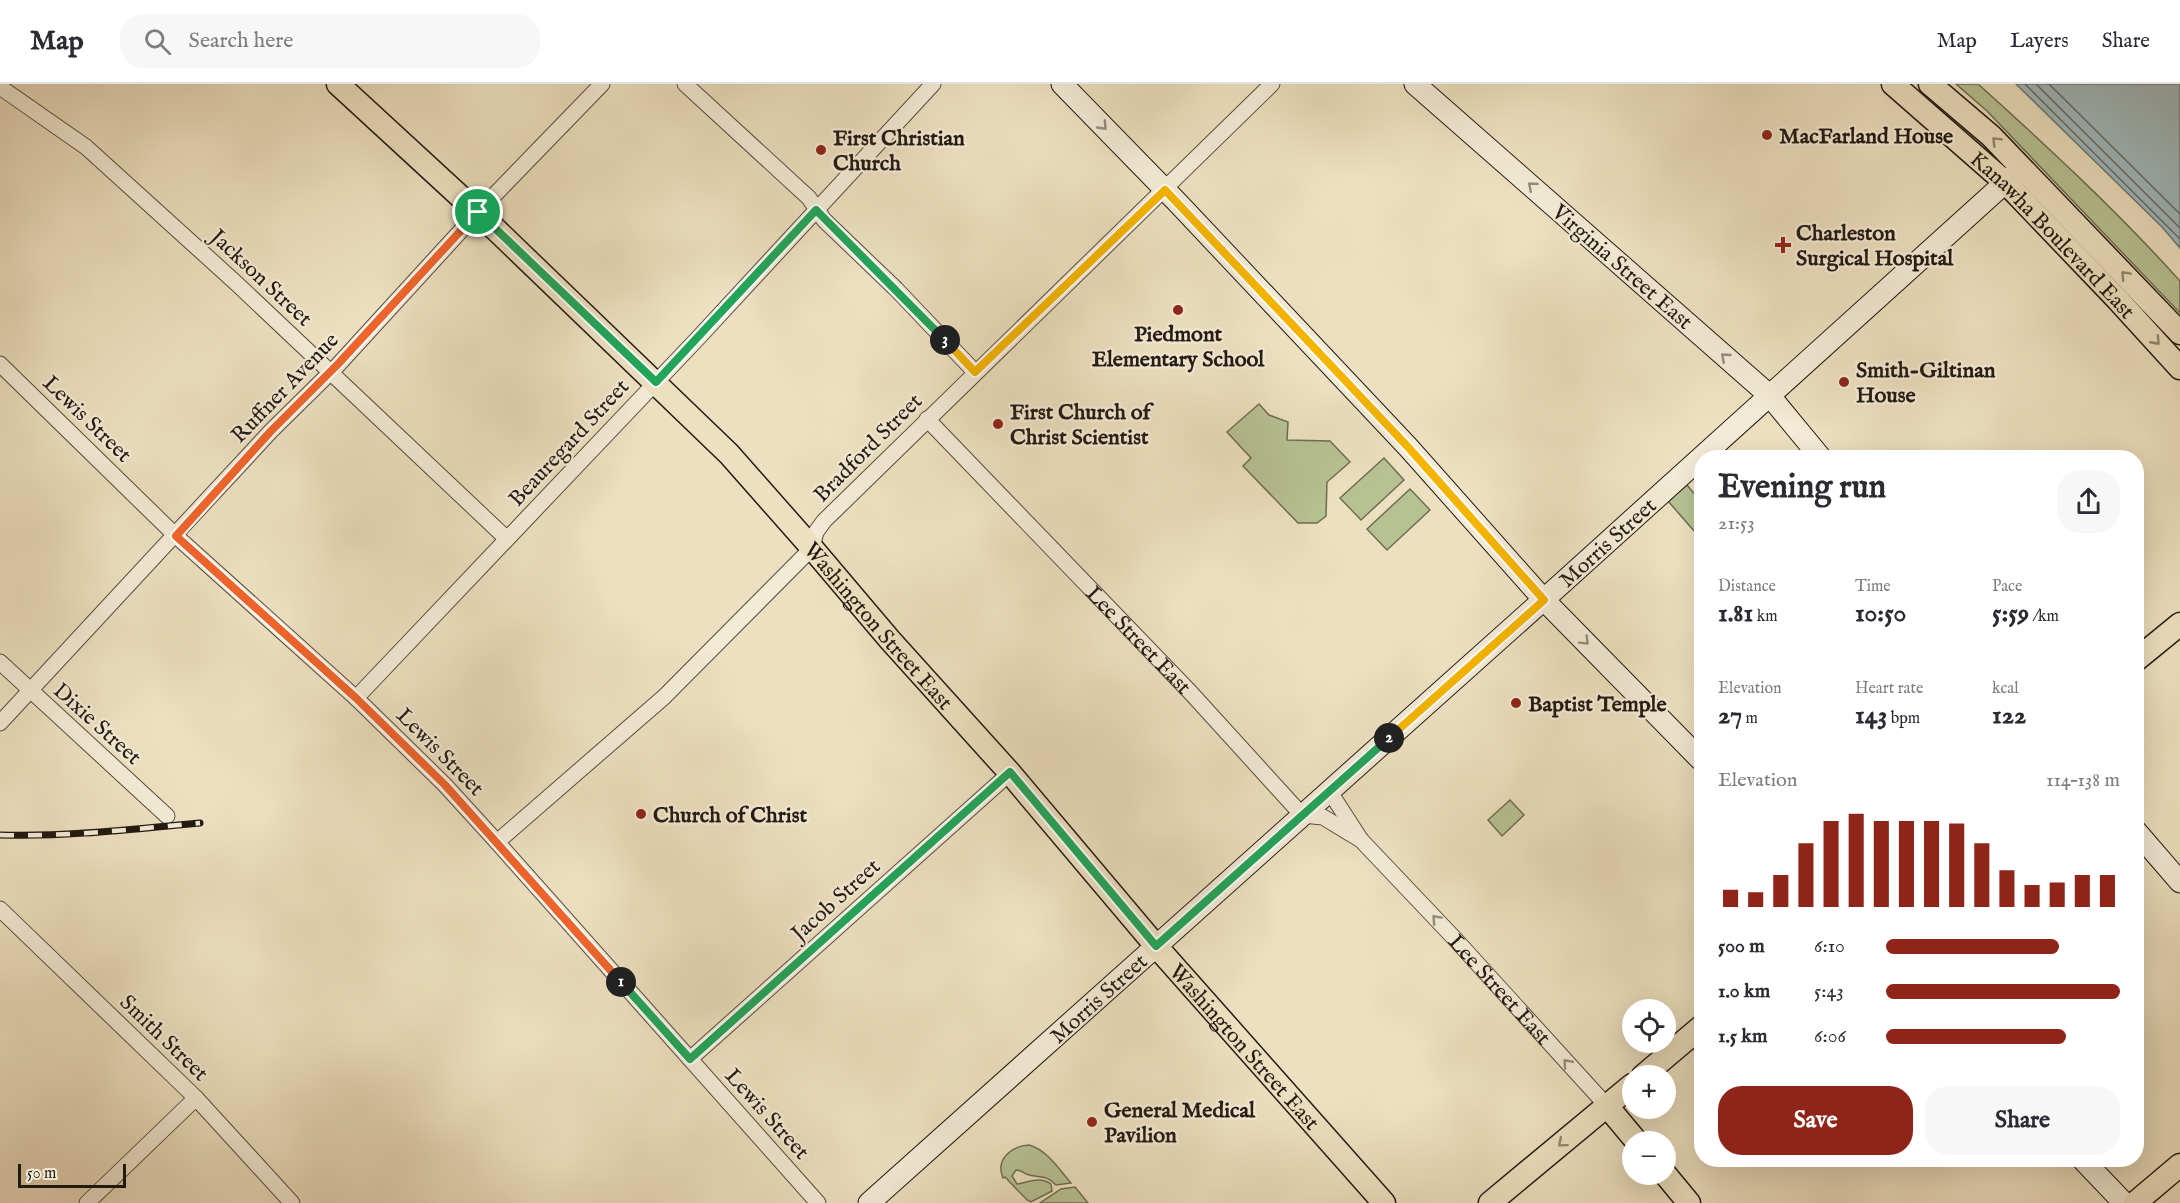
<!DOCTYPE html>
<meta charset="utf-8">
<style>
:root{--surface:#fff;--page:#f7f7f7;--text:#2b2b33;--muted:#7c7c81;--line:#e1e1e2;--accent:#8f2418}
body{margin:0;font-family:"IM FELL English",serif;background:var(--page);color:var(--text);height:100vh;display:flex;flex-direction:column;font-size:22px;white-space:nowrap}
*{box-sizing:border-box;margin:0}
p{font-size:20px;color:var(--muted)}
.icon{flex:none;width:33px;height:33px;fill:none;stroke:currentColor;stroke-width:2;stroke-linecap:round;stroke-linejoin:round}
.map{position:relative;flex:1;overflow:hidden}
.sheet{position:absolute;left:1694px;top:366px;width:450px;height:717px;display:flex;flex-direction:column;background:var(--surface);border-radius:24px;box-shadow:0 6px 24px #0002}
.sheet>*{flex:none}
.controls{position:absolute;left:1622px;top:915px;display:grid;gap:12px}
.controls a{display:grid;place-items:center;width:54px;height:54px;border-radius:50%;background:var(--surface);box-shadow:0 6px 24px #0002;font-size:30px}
.scale{position:absolute;left:18px;bottom:15px;width:108px;box-sizing:border-box;padding-left:6px;border:3px solid #231a12;border-top:0;font-size:16px;line-height:21px;white-space:nowrap;color:#231a12;-webkit-text-stroke:4px #f3ebd6;paint-order:stroke}
.pin{position:absolute;display:grid;place-items:center;width:51px;height:51px;color:#fff;margin:-26px;border:3px solid #fff;border-radius:50%;box-shadow:0 2px 6px #0007}
.km{position:absolute;width:30px;height:30px;margin:-15px;border-radius:50%;background:#222;color:#fff;font-size:16px;line-height:30px;text-align:center}
.round{display:grid;place-items:center;flex:none;width:63px;height:63px;border-radius:24px;background:var(--page)}
.headline{display:flex;align-items:center;justify-content:space-between;height:102px;padding:0 24px}
h1{font-size:33px;font-weight:700;line-height:45px}
.metrics{display:grid;grid-template-columns:repeat(3,1fr);gap:9px;height:102px;padding:6px 24px}
.metrics div{display:grid;align-content:center}
.metrics b{font-size:26px;font-weight:700}
.metrics small{font-size:16px;font-weight:400}
.metrics p{font-size:16px}
.chart{height:168px;padding:12px 24px}
.chart p{display:flex;justify-content:space-between}
.chart svg{width:100%;height:108px;margin-top:6px;stroke:var(--accent);stroke-width:6}
.button{display:flex;gap:12px;margin-top:auto;padding:12px 24px}
.button a{flex:1;height:69px;border-radius:24px;background:var(--accent);color:#fff;font-size:24px;font-weight:700;line-height:69px;text-align:center}
.button a+a{background:var(--page);color:var(--text)}
ul{padding:0 24px;list-style:none;font-size:20px}
li{display:grid;grid-template-columns:96px 72px 1fr;align-items:center;height:45px}
li i{height:15px;border-radius:8px;background:var(--accent)}
header{display:flex;align-items:center;gap:36px;box-sizing:border-box;height:84px;padding:0 30px;background:var(--surface);border-bottom:2px solid var(--line)}
header strong{font-size:28px}
nav{display:flex;gap:33px;margin-inline-start:auto;font-size:21px}
.search{width:420px;height:54px;background:var(--page);display:flex;align-items:center;gap:15px;box-sizing:border-box;padding:0 21px;border-radius:24px;color:var(--muted);font-size:22px}
.map>svg:first-child{display:block}
</style>
<header>
<strong>Map</strong>
<div class="search"><svg class="icon" aria-label="search" viewBox="0 0 24 24"><circle cx="10" cy="10" r="6"/><path d="M15 15l6 6"/></svg>Search here</div>
<nav><a>Map</a><a>Layers</a><a>Share</a></nav>
</header>
<div class="map">
<svg width="2180" height="1119" viewBox="0 0 2180 1119">
<rect width="100%" height="100%" fill="#ede0c0"/>
<filter id="stains"><feTurbulence type="fractalNoise" baseFrequency=".00333" numOctaves="4"/><feColorMatrix values="0 0 0 0 .2 0 0 0 0 .09 0 0 0 0 .02 0 0 0 .5 -.17"/></filter>
<radialGradient id="worn" r=".72"><stop offset=".6" stop-color="#630" stop-opacity="0"/><stop offset="1" stop-color="#630" stop-opacity=".3"/></radialGradient>
<!-- green -->
<g fill="#b7c293" stroke="#6d6e52" stroke-width="1.5">
<path d="M1956,0H1978C2048,63 2117,127 2180,197V229L1987,27Z"/>
<path d="M1259,320L1269,331L1288,338L1287,356L1330,357L1350,378L1327,398L1326,432L1317,439H1298L1243,382L1251,374L1227,348Z"/>
<path d="M1384,374L1404,396L1361,436L1340,414Z"/>
<path d="M1687,401L1701,418V455L1668,417Z"/>
<path d="M1410,405L1430,426L1387,466L1367,445Z"/>
<path d="M1510,716L1524,731L1502,752L1488,736Z"/>
<path d="M1029,1061C1047,1066 1059,1085 1071,1099L1056,1101C1045,1089 1038,1095 1026,1090C1023,1088 1020,1086 1016,1086L1012,1092L1017,1100C1029,1098 1040,1092 1051,1100L1052,1107L1031,1118L1027,1116L1005,1093L1003,1094C995,1075 1012,1062 1029,1061Z"/>
<path d="M1075,1103L1088,1119H1040L1061,1105Z"/>
</g>
<!-- water -->
<path fill="#a0babf" stroke="#6e7a7a" stroke-width="1.5" d="M2016,0H2180V164L2162,143Z"/>
<g fill="none" stroke-linecap="round" stroke-linejoin="round">
<!-- shore -->
<g stroke="#626a68" stroke-width="1.5">
<path d="M2025,0L2180,155"/>
<path d="M2036,0L2180,144"/>
<path d="M2049,0L2180,130"/>
</g>
<defs>
<g id="street">
<path d="M685,0L809,114L824,136L896,205L975,288"/>
<path d="M0,3L86,63L236,199L507,455"/>
<path d="M0,280L176,452L356,614L445,701L497,758L818,1119"/>
<path id="s1" d="M927,335L1191,609L1302,731L1323,733L1361,756"/>
<path d="M0,578L167,732"/>
<path d="M356,614L700,252L933,0"/>
<path d="M0,639L271,347L338,281L478,128L602,0"/>
<path id="s2" d="M1330,708L1361,756L1455,855L1607,1022"/>
<path d="M497,758L664,613L812,464L816,448L824,437L1272,0"/>
<path d="M0,825L196,1014L292,1119"/>
<path d="M690,975L1010,689"/>
<path d="M87,1119L196,1014"/>
</g>
<g id="secondary">
<path d="M1062,0L1177,118L1408,363L1544,516L1701,676"/>
<path d="M1415,0L1769,311L1821,374"/>
<path d="M2136,747L2180,798"/>
<path d="M2083,1076L2124,1119"/>
<path d="M869,1119L1560,501L2018,87"/>
</g>
<g id="primary">
<path id="s3" d="M338,0L489,139L729,370L812,464L890,556L1010,689L1156,862L1384,1119"/>
<path id="s4" d="M1893,0L2006,99L2118,216L2180,284"/>
<path d="M1930,0L1991,52L2180,249"/>
<path d="M2136,576L2180,540"/>
<path d="M1643,992L1701,943"/>
<path d="M1607,1022L1637,1058"/>
<path d="M1665,1090L1689,1119"/>
<path d="M1490,1119L1632,1001"/>
<path d="M2135,1119L2180,1081"/>
</g>
</defs>
<!-- street casing -->
<use href="#street" stroke="#564c3e" stroke-width="17"/>
<!-- secondary casing -->
<use href="#secondary" stroke="#231a12" stroke-width="23"/>
<!-- primary casing -->
<use href="#primary" stroke="#231a12" stroke-width="25"/>
<!-- street -->
<use href="#street" stroke="#f3ebd6" stroke-width="15"/>
<!-- secondary -->
<use href="#secondary" stroke="#f3ebd6" stroke-width="21"/>
<!-- primary -->
<use href="#primary" stroke="#ede0c0" stroke-width="22"/>
<defs>
<path id="rail" d="M0,751C67,753 134,745 200,739"/>
</defs>
<!-- rail casing -->
<use href="#rail" stroke="#231a12" stroke-width="7"/>
<!-- rail -->
<use href="#rail" stroke="#f3ebd6" stroke-width="4.5" stroke-dasharray="14" stroke-linecap="butt"/>
</g>
<!-- one-way arrows -->
<defs><path id="oneway-chevron" d="M-2-3.5L2.5 0L-2 3.5" fill="none" stroke-width="1.6" stroke-linecap="round" stroke-linejoin="round" transform="scale(1.5)"/></defs>
<g stroke="#958d7e">
<use href="#oneway-chevron" transform="translate(1103 42) rotate(46)"/>
<use href="#oneway-chevron" transform="translate(1532 102) rotate(-139)"/>
<use href="#oneway-chevron" transform="translate(1725 273) rotate(-139)"/>
<use href="#oneway-chevron" transform="translate(1585 557) rotate(45)"/>
<use href="#oneway-chevron" transform="translate(1436 835) rotate(-133)"/>
<use href="#oneway-chevron" transform="translate(1567 979) rotate(-132)"/>
</g>
<g stroke="#928772">
<use href="#oneway-chevron" transform="translate(1996 57) rotate(-135)"/>
<use href="#oneway-chevron" transform="translate(2125 191) rotate(-133)"/>
<use href="#oneway-chevron" transform="translate(2156 257) rotate(48)"/>
<use href="#oneway-chevron" transform="translate(1562 1059) rotate(140)"/>
</g>
<g fill="none" stroke-linecap="round" stroke-linejoin="round">
<defs>
<path id="split-1" d="M478,128L338,280L271,347L176,452L356,614L445,701L621,898"/>
<path id="split-2" d="M621,898L690,975L1010,688L1156,862L1389,654"/>
<path id="split-3" d="M945,256L975,288L1165,106L1408,363L1544,516L1389,654"/>
<path id="split-4" d="M478,128L656,298L816,126L945,256"/>
</defs>
<!-- split-1 casing -->
<use href="#split-1" stroke="#fff" stroke-width="12"/>
<!-- split-2 casing -->
<use href="#split-2" stroke="#fff" stroke-width="12"/>
<!-- split-3 casing -->
<use href="#split-3" stroke="#fff" stroke-width="12"/>
<!-- split-4 casing -->
<use href="#split-4" stroke="#fff" stroke-width="12"/>
<!-- split-1 -->
<use href="#split-1" stroke="#f0652b" stroke-width="8"/>
<!-- split-2 -->
<use href="#split-2" stroke="#22a559" stroke-width="8"/>
<!-- split-3 -->
<use href="#split-3" stroke="#f5b400" stroke-width="8"/>
<!-- split-4 -->
<use href="#split-4" stroke="#22a559" stroke-width="8"/>
</g>
<!-- markers -->
<g fill="#8f2418" stroke="#f3ebd6" stroke-width="2">
<circle cx="1767" cy="51" r="6"/>
<circle cx="821" cy="66" r="6"/>
<path d="M1780 152h6v6h6v6h-6v6h-6v-6h-6v-6h6z"/>
<circle cx="1178" cy="226" r="6"/>
<circle cx="1844" cy="298" r="6"/>
<circle cx="998" cy="340" r="6"/>
<circle cx="1516" cy="619" r="6"/>
<circle cx="641" cy="730" r="6"/>
<circle cx="1092" cy="1038" r="6"/>
</g>
<g text-anchor="middle" stroke-width="4.5" stroke-linejoin="round" paint-order="stroke">
<!-- poi labels -->
<g font-size="22" font-weight="bold" fill="#231a12" stroke="#f3ebd6" text-anchor="start">
<text x="1779" y="59">MacFarland House</text>
<text x="833" y="61">First Christian<tspan x="833" dy="25">Church</tspan></text>
<text x="1796" y="156">Charleston<tspan x="1796" dy="25">Surgical Hospital</tspan></text>
<text x="1178" y="257" text-anchor="middle">Piedmont<tspan x="1178" dy="25">Elementary School</tspan></text>
<text x="1856" y="293">Smith-Giltinan<tspan x="1856" dy="25">House</tspan></text>
<text x="1010" y="335">First Church of<tspan x="1010" dy="25">Christ Scientist</tspan></text>
<text x="1528" y="627">Baptist Temple</text>
<text x="653" y="738">Church of Christ</text>
<text x="1104" y="1033">General Medical<tspan x="1104" dy="25">Pavilion</tspan></text>
</g>
<!-- street labels -->
<g font-size="22" fill="#231a12" stroke="#f3ebd6">
<text dy="8" stroke="none"><textPath href="#s4" startOffset="220">Kanawha Boulevard East</textPath></text>
<text transform="translate(1623 182) rotate(41)" y="8">Virginia Street East</text>
<text transform="translate(262 193) rotate(43)" y="8">Jackson Street</text>
<text transform="translate(284 303) rotate(-46)" y="8">Ruffner Avenue</text>
<text transform="translate(88 334) rotate(44)" y="8">Lewis Street</text>
<text transform="translate(568 358) rotate(-47)" y="8">Beauregard Street</text>
<text transform="translate(867 363) rotate(-45)" y="8">Bradford Street</text>
<text transform="translate(1607 458) rotate(-42)" y="8">Morris Street</text>
<text dy="8" stroke="none"><textPath href="#s3" startOffset="766">Washington Street East</textPath></text>
<text dy="8" stroke="none"><textPath href="#s1" startOffset="306">Lee Street East</textPath></text>
<text transform="translate(98 639) rotate(42)" y="8">Dixie Street</text>
<text transform="translate(441 667) rotate(45)" y="8">Lewis Street</text>
<text transform="translate(835 815) rotate(-42)" y="8">Jacob Street</text>
<text dy="8" stroke="none"><textPath href="#s2" startOffset="261">Lee Street East</textPath></text>
<text transform="translate(1098 914) rotate(-42)" y="8">Morris Street</text>
<text transform="translate(165 953) rotate(44)" y="8">Smith Street</text>
<text dy="8" stroke="none"><textPath href="#s3" startOffset="1324">Washington Street East</textPath></text>
<text transform="translate(768 1029) rotate(48)" y="8">Lewis Street</text>
</g>
</g>
<rect width="100%" height="100%" filter="url(#stains)"/>
<rect width="100%" height="100%" fill="url(#worn)"/>
</svg>
<div class="controls">
<a><svg class="icon" aria-label="locate" viewBox="0 0 24 24"><circle cx="12" cy="12" r="6"/><path d="M12 2v4M12 18v4M2 12h4M18 12h4"/></svg></a>
<a>+</a>
<a>−</a>
</div>
<div class="scale">50 m</div>
<div class="pin" style="left:478px;top:128px;background:#1e9e55"><svg class="icon" aria-label="arrive" viewBox="0 0 24 24"><path d="M6 21V4h12l-3 4 3 4H6"/></svg></div>
<b class="km" style="left:621px;top:898px">1</b>
<b class="km" style="left:1389px;top:654px">2</b>
<b class="km" style="left:945px;top:256px">3</b>
<section class="sheet">
<div class="headline"><div><h1>Evening run</h1><p>21:53</p></div><a class="round"><svg class="icon" aria-label="share" viewBox="0 0 24 24"><path d="M12 15V3M7 8l5-5 5 5M5 13v7h14v-7"/></svg></a></div>
<div class="metrics">
<div><p>Distance</p><b>1.81<small> km</small></b></div>
<div><p>Time</p><b>10:50</b></div>
<div><p>Pace</p><b>5:59<small> /km</small></b></div>
</div>
<div class="metrics">
<div><p>Elevation</p><b>27<small> m</small></b></div>
<div><p>Heart rate</p><b>143<small> bpm</small></b></div>
<div><p>kcal</p><b>122</b></div>
</div>
<div class="chart"><p><span>Elevation</span>114–138 m</p>
<svg viewBox="0 0 160 44" preserveAspectRatio="none"><path d="M5 44V37M15 44V38M25 44V31M35 44V18M45 44V9M55 44V6M65 44V9M75 44V9M85 44V9M95 44V10M105 44V18M115 44V29M125 44V35M135 44V34M145 44V31M155 44V31"/></svg>
</div>
<ul>
<li><b>500 m</b>6:10<i style="width:74%"></i></li>
<li><b>1.0 km</b>5:43<i style="width:100%"></i></li>
<li><b>1.5 km</b>6:06<i style="width:77%"></i></li>
</ul>
<div class="button"><a>Save</a><a>Share</a></div>
</section>
</div>
